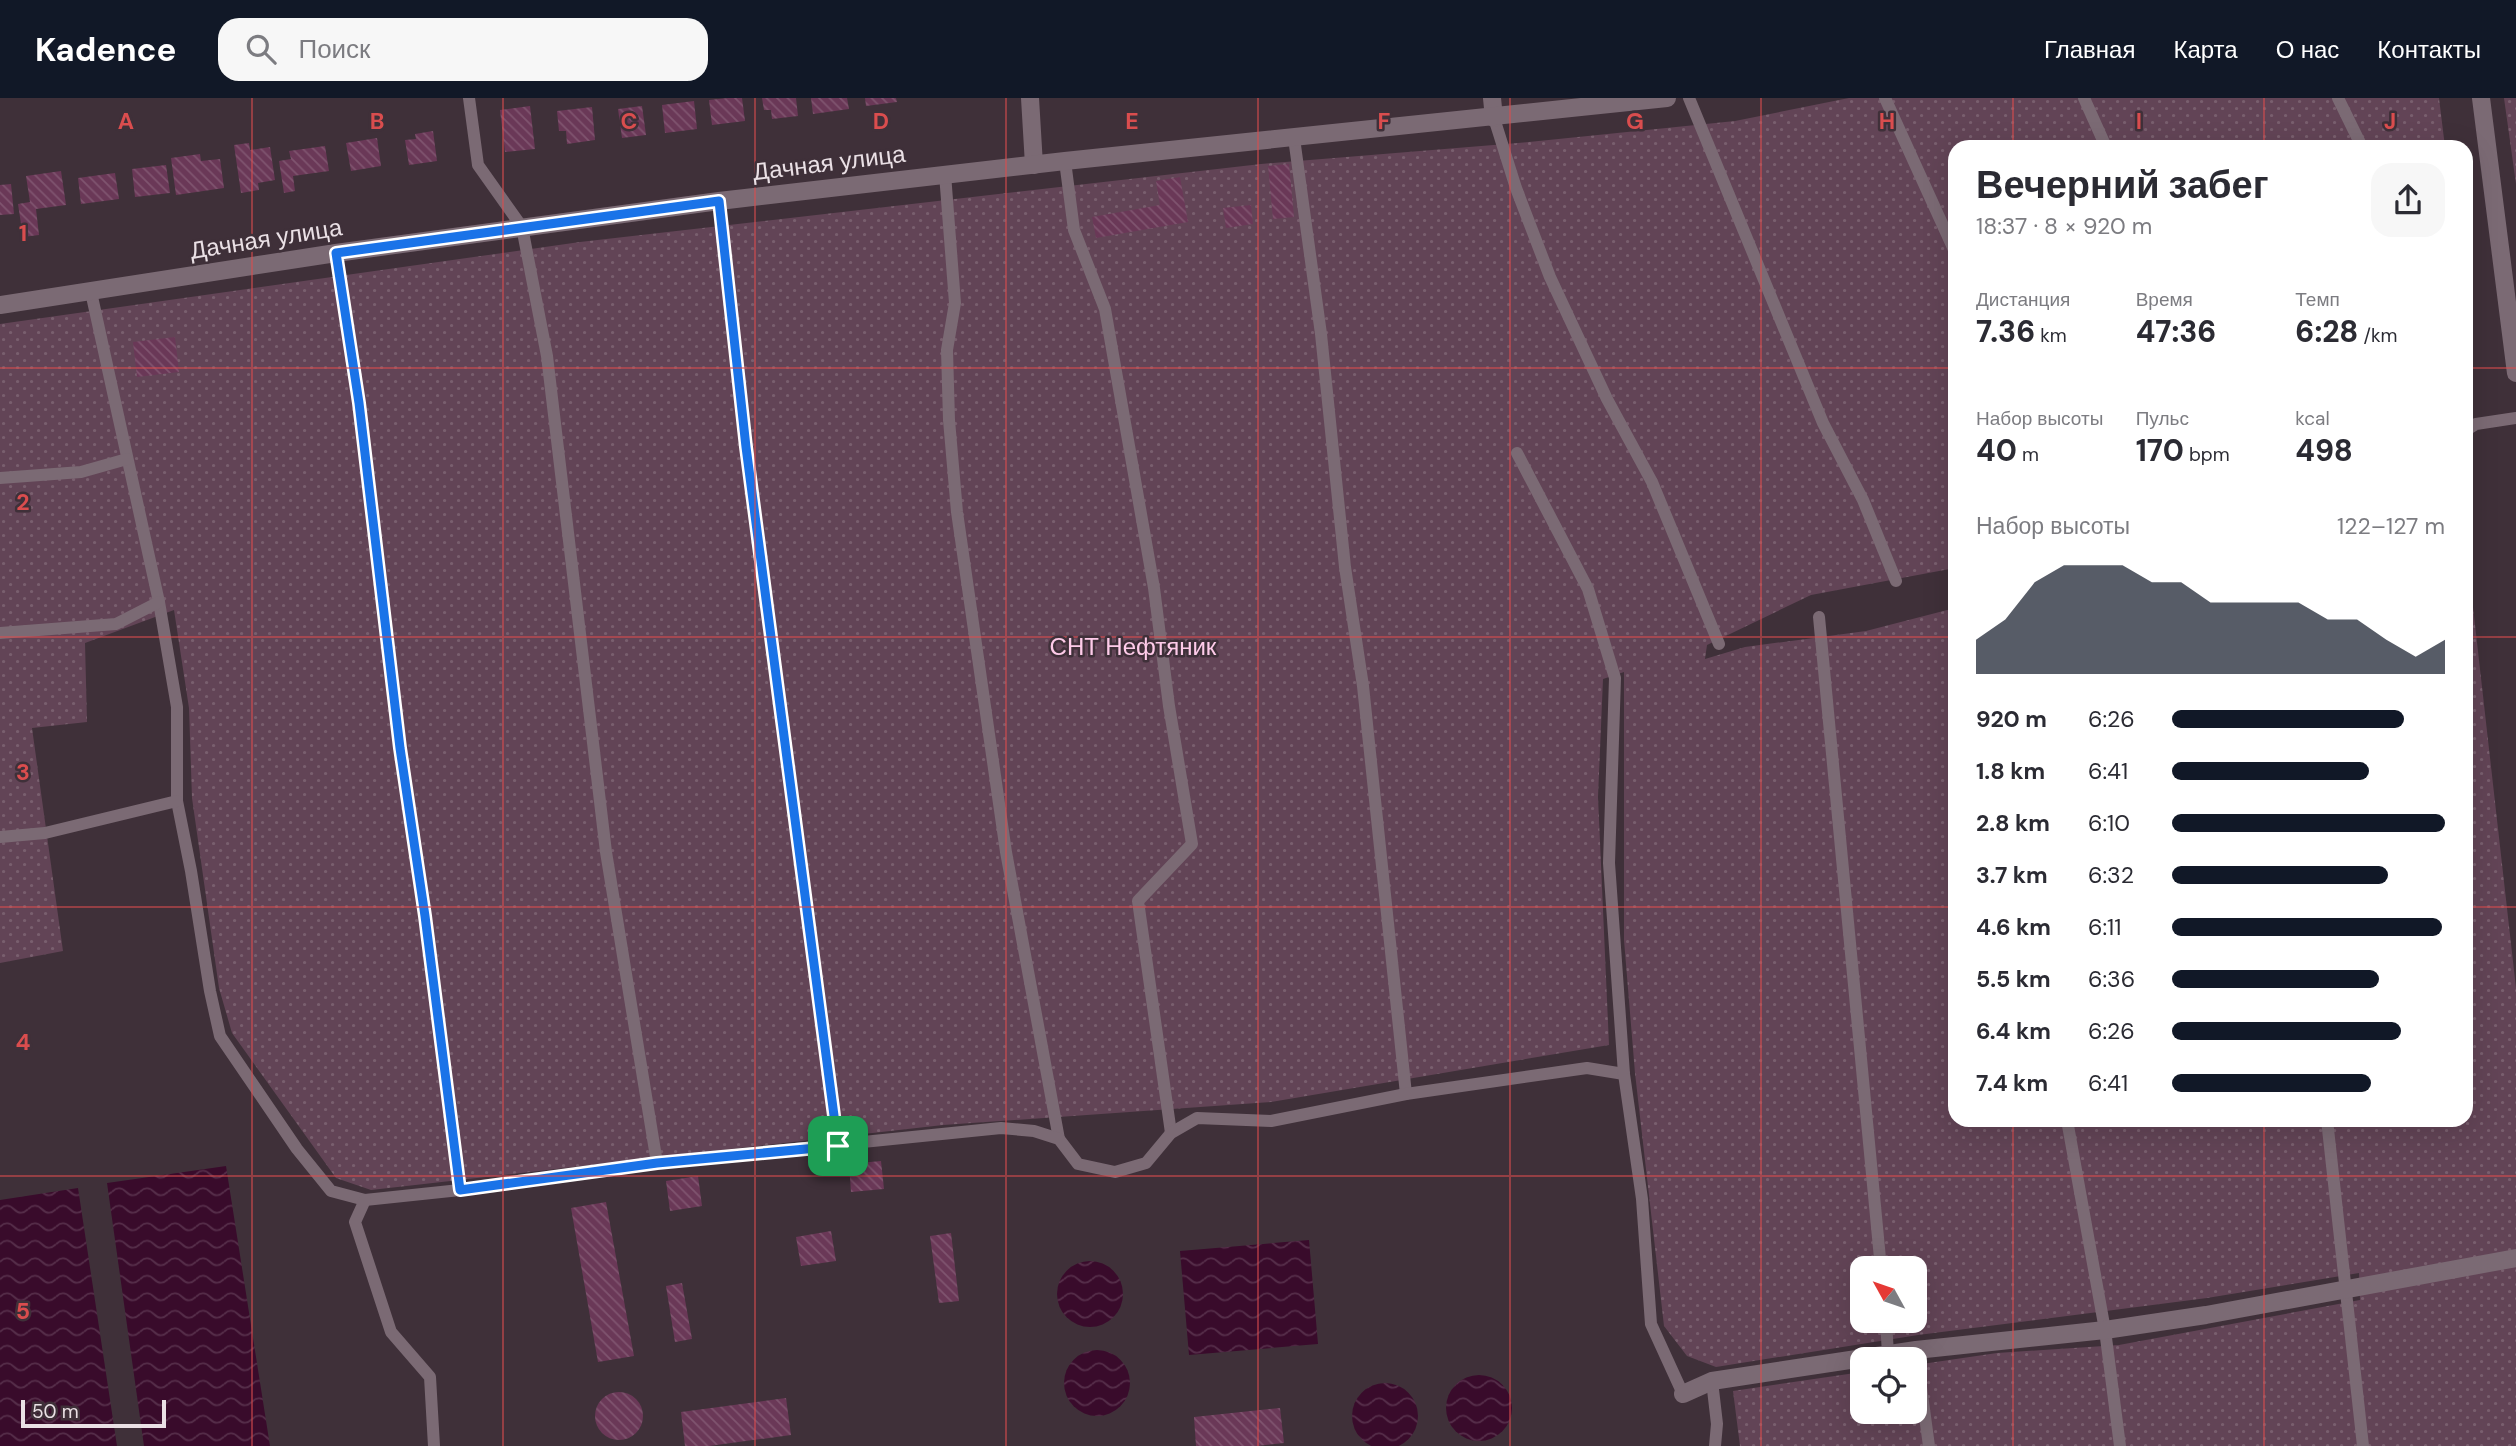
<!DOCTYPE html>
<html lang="ru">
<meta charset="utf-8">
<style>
:root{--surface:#fff;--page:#f7f7f7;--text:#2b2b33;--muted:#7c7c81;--accent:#111827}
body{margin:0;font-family:"DM Sans",sans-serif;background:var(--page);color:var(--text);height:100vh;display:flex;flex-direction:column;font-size:26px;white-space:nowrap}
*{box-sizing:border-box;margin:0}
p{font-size:23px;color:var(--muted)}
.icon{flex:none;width:38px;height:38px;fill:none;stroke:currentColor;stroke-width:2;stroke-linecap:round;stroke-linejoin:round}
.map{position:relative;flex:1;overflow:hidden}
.panel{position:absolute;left:1948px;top:42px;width:525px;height:987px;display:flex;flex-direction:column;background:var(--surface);border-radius:21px;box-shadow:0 7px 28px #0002}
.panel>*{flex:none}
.needle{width:46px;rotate:310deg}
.tools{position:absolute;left:1850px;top:1158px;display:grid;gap:14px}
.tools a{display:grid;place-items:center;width:77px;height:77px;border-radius:14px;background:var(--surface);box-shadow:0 7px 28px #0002;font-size:35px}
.scale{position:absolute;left:21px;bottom:18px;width:145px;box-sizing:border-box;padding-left:7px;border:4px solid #eae0e5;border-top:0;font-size:19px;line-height:24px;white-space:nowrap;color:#eae0e5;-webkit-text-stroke:5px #3f3039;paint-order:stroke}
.pin{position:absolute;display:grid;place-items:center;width:60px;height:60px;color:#fff;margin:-30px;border-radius:14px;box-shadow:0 4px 10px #0006}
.round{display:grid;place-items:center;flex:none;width:74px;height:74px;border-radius:21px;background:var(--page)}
.head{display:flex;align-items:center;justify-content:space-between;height:119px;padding:0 28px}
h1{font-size:38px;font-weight:800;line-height:52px}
.stats{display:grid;grid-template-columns:repeat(3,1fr);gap:10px;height:119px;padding:7px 28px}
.stats div{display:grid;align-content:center}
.stats b{font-size:30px;font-weight:800}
.stats small{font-size:19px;font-weight:400}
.stats p{font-size:19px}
.chart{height:196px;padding:14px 28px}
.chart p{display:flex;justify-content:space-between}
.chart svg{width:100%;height:126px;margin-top:7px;fill:var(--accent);opacity:.7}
ul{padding:0 28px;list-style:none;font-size:23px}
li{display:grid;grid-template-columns:112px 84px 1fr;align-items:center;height:52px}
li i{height:18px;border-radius:9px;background:var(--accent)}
header{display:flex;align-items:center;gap:42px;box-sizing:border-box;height:98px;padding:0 35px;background:var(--accent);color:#fff}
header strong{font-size:33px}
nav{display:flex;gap:38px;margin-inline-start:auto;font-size:24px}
.search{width:490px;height:63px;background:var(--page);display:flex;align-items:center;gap:18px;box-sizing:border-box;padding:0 24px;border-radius:21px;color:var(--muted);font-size:26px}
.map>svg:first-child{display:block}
</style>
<header>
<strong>Kadence</strong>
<div class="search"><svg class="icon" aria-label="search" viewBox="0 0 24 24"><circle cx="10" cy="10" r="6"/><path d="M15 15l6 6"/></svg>Поиск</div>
<nav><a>Главная</a><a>Карта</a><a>О нас</a><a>Контакты</a></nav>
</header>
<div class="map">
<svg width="2516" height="1348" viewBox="0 0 2516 1348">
<defs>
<pattern id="garden-dots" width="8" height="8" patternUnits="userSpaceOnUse" patternTransform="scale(1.75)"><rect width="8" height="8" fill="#624456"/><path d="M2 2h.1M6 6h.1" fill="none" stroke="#795f6e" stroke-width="1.8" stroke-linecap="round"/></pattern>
<pattern id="water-waves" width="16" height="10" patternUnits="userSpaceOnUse" patternTransform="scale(1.75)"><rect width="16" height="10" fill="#390b2b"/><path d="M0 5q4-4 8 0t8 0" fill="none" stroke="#562e4a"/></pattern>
<pattern id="building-back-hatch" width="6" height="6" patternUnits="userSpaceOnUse" patternTransform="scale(1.75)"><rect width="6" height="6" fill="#6a3857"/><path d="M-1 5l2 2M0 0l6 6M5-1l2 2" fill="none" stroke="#7f546f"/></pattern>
</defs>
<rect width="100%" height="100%" fill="#3f3039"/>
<!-- garden -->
<g fill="url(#garden-dots)" fill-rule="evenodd">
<path d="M1849,0H2439L2445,49H1955V470L1811,497L1707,547L1705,561L1745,549L1866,533L1955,510V1022H2466V447L2516,890V1348H1740L1733,1293L1862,1274V1314H1914L1915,1267L1997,1255L2119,1247L2360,1202L2359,1175L2207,1200L1918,1237L1716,1269L1687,1258L1664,1228L1635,975L1624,842V574L1603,581L1598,699L1609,947L1271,1004L943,1027L371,1092L336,1080L232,935L219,890L192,700L189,610L174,512L85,545L87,624L32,630L63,853L0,865V226L580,144L1261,66L1518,45L1735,23ZM1862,1171H1914V1223H1862Z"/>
<path d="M2504,0H2516V86Z"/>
</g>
<!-- water -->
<g fill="url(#water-waves)">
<path d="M226,1068L270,1348H144L107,1085Z"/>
<path d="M78,1090L117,1348H0V1102Z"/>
<path d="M1309,1142L1318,1246L1189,1257L1180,1153Z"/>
<circle cx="1090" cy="1196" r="33"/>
<circle cx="1097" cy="1285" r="33"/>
<circle cx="1479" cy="1310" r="33"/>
<circle cx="1385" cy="1318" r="33"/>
</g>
<!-- building -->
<g fill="url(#building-back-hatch)">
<path d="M728,0H742L745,23L712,27L709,2Z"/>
<path d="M762,0H796L798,18L772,21L771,12H764Z"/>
<path d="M811,0H847L849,11L813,16Z"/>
<path d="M865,0H896L897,4L866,8Z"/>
<path d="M694,3L697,31L665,35L662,7Z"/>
<path d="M530,8L535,51L505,54L500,12Z"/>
<path d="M642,8L646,37L622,40L618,11Z"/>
<path d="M592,9L595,42L567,46L566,33H559L557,13Z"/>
<path d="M433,33L437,63L409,67L405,42L416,41L415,36Z"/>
<path d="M377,40L381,68L351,73L346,45Z"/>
<path d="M249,45L250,52L270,49L275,82L258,85L259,92L241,95L234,47Z"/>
<path d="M325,48L329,73L293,78L295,93L284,95L279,63L291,61L289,53Z"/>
<path d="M200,56L201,63L220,61L224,90L176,97L171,60Z"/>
<path d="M1289,66L1294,119L1273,121L1268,68Z"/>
<path d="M166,67L170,95L135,99L132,71Z"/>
<path d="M61,73L66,107L36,111L39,137L23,139L18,106L30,104L26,78Z"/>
<path d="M115,75L119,101L81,106L78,80Z"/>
<path d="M1180,79L1188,124L1096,140L1092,119L1160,107L1156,83Z"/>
<path d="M11,86L14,116L0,117V87Z"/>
<path d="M1251,107L1253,126L1226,130L1223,110Z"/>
<path d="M175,239L179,274L137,279L133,244Z"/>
<path d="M881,1063L884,1091L851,1094L849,1066Z"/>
<path d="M698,1078L702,1108L670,1113L666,1083Z"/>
<path d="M606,1104L634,1258L598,1264L571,1110Z"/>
<path d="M831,1133L836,1163L801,1168L796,1139Z"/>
<path d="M951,1135L959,1203L939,1205L930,1138Z"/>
<path d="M682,1185L692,1241L675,1244L666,1188Z"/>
<circle cx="619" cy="1318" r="24"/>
<path d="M786,1300L791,1337L709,1348H685L681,1314Z"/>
<path d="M1280,1310L1284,1345L1257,1348H1196L1194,1319Z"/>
</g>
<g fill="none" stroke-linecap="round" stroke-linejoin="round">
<!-- service -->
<g stroke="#7b6a74" stroke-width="12">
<path d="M469,0L478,67L522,129L547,258L606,754L657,1065"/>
<path d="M1689,0L1823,325L1863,402L1896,483"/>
<path d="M1885,0L1955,154"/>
<path d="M2084,0L2106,49"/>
<path d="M2338,0L2362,49"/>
<path d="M1494,20L1516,90L1550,179L1607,301L1652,384L1719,546"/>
<path d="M1294,40L1321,236L1345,469L1363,588L1406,996"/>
<path d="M1065,63L1074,132L1105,211L1154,490L1169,608L1192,746L1138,803L1171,1035"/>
<path d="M945,76L955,205L947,252L949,322L957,414L1006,754L1059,1041"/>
<path d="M719,103L746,349L838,1048"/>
<path d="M336,155L359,305L400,650L425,818L460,1092"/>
<path d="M91,194L159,504L177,609V703L191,773L210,893L220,938L297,1051L331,1093L365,1102L460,1092L657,1065L1001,1030L1034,1033L1059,1041L1078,1066L1115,1074L1146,1065L1171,1035L1197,1020L1271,1023L1406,996L1587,970L1624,976"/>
<path d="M2466,332L2476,326L2516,320"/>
<path d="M1517,355L1588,491L1615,580L1609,765L1624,976L1642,1101L1651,1226L1683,1296"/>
<path d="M0,380L81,374L127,361"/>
<path d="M1819,519L1881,1171"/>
<path d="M0,535L116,526L159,504"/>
<path d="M0,739L45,735L177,703"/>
<path d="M2067,1022L2105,1232L2120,1348"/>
<path d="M2327,1022L2363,1348"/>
<path d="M365,1102L355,1124L391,1234L430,1279L434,1348"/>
<path d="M1886,1223L1888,1256"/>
<path d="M1916,1252L1929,1348"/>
<path d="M1712,1283L1717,1326L1715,1348"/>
</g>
<!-- minor -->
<g stroke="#7b6a74" stroke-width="18">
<path d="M1030,0L1034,67"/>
<path d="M1492,0L1494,20"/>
<path d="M0,207L336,155L719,103L1065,63L1667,0"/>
<path d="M1683,1296L1712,1283L1916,1252L2105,1232L2206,1217L2516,1160"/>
</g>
<!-- tertiary -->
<path stroke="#7b6a74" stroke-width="18" d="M2481,0L2516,275"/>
</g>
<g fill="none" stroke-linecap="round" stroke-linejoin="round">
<defs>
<path id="route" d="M719,103L746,349L838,1048L657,1065L460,1092L425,818L400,650L359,305L336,155Z"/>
</defs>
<!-- route casing -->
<use href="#route" stroke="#fff" stroke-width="14"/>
<!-- route -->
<use href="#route" stroke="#1a73e8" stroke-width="9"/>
</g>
<!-- grid -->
<path fill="none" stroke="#da4d4e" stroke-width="2" stroke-opacity="0.55" d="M252,0V1348M503,0V1348M755,0V1348M1006,0V1348M1258,0V1348M1510,0V1348M1761,0V1348M2013,0V49M2264,0V49M0,270H1955M2466,270H2516M0,539H1955M2466,539H2516M0,809H1955M2466,809H2516M2013,1022V1348M2264,1022V1348M0,1078H2516"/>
<g text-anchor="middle" stroke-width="5" stroke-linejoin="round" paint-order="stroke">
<!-- street labels -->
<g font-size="24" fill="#eae0e5" stroke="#3f3039">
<text transform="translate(829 65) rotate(-7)" y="8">Дачная улица</text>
<text transform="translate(266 141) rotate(-9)" y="8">Дачная улица</text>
</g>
<!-- park labels -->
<g font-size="24" fill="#fecbe9" stroke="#3f3039">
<text x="1133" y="557">СНТ Нефтяник</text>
</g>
</g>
<g font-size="23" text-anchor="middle" font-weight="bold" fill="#da4d4e" stroke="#3f3039" stroke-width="5" stroke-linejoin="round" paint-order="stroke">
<text x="126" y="31">A</text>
<text x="377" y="31">B</text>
<text x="629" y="31">C</text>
<text x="881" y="31">D</text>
<text x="1132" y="31">E</text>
<text x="1384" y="31">F</text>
<text x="1635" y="31">G</text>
<text x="1887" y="31">H</text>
<text x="2139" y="31">I</text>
<text x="2390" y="31">J</text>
<text x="23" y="143">1</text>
<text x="23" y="412">2</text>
<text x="23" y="682">3</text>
<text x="23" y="952">4</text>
<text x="23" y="1221">5</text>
</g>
</svg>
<div class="tools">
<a><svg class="needle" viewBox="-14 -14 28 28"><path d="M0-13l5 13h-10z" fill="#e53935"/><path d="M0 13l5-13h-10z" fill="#7c7c81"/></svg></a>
<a><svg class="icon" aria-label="locate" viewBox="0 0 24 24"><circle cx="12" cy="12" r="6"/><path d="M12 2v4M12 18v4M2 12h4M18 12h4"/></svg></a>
</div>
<div class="scale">50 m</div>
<div class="pin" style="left:838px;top:1048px;background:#1e9e55"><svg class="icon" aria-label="arrive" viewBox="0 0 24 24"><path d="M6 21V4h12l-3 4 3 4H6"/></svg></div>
<section class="panel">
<div class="head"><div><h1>Вечерний забег</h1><p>18:37 · 8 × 920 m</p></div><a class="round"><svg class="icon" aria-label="share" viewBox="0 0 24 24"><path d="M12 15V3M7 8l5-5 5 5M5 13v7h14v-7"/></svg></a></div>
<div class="stats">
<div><p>Дистанция</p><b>7.36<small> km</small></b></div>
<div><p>Время</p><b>47:36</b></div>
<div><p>Темп</p><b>6:28<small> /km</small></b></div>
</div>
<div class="stats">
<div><p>Набор высоты</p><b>40<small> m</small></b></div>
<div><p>Пульс</p><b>170<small> bpm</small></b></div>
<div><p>kcal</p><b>498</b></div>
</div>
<div class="chart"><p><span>Набор высоты</span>122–127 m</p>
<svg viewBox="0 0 160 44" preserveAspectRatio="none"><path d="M0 44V32L10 25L20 12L30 6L40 6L50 6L60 12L70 12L80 19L90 19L100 19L110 19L120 25L130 25L140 32L150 38L160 32V44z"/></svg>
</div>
<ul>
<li><b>920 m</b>6:26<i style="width:85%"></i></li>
<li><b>1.8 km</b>6:41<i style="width:72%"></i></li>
<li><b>2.8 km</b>6:10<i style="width:100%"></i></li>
<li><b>3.7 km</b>6:32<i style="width:79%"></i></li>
<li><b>4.6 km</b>6:11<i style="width:99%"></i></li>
<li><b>5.5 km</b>6:36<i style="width:76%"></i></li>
<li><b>6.4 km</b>6:26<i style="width:84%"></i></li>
<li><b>7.4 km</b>6:41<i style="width:73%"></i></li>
</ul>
</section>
</div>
